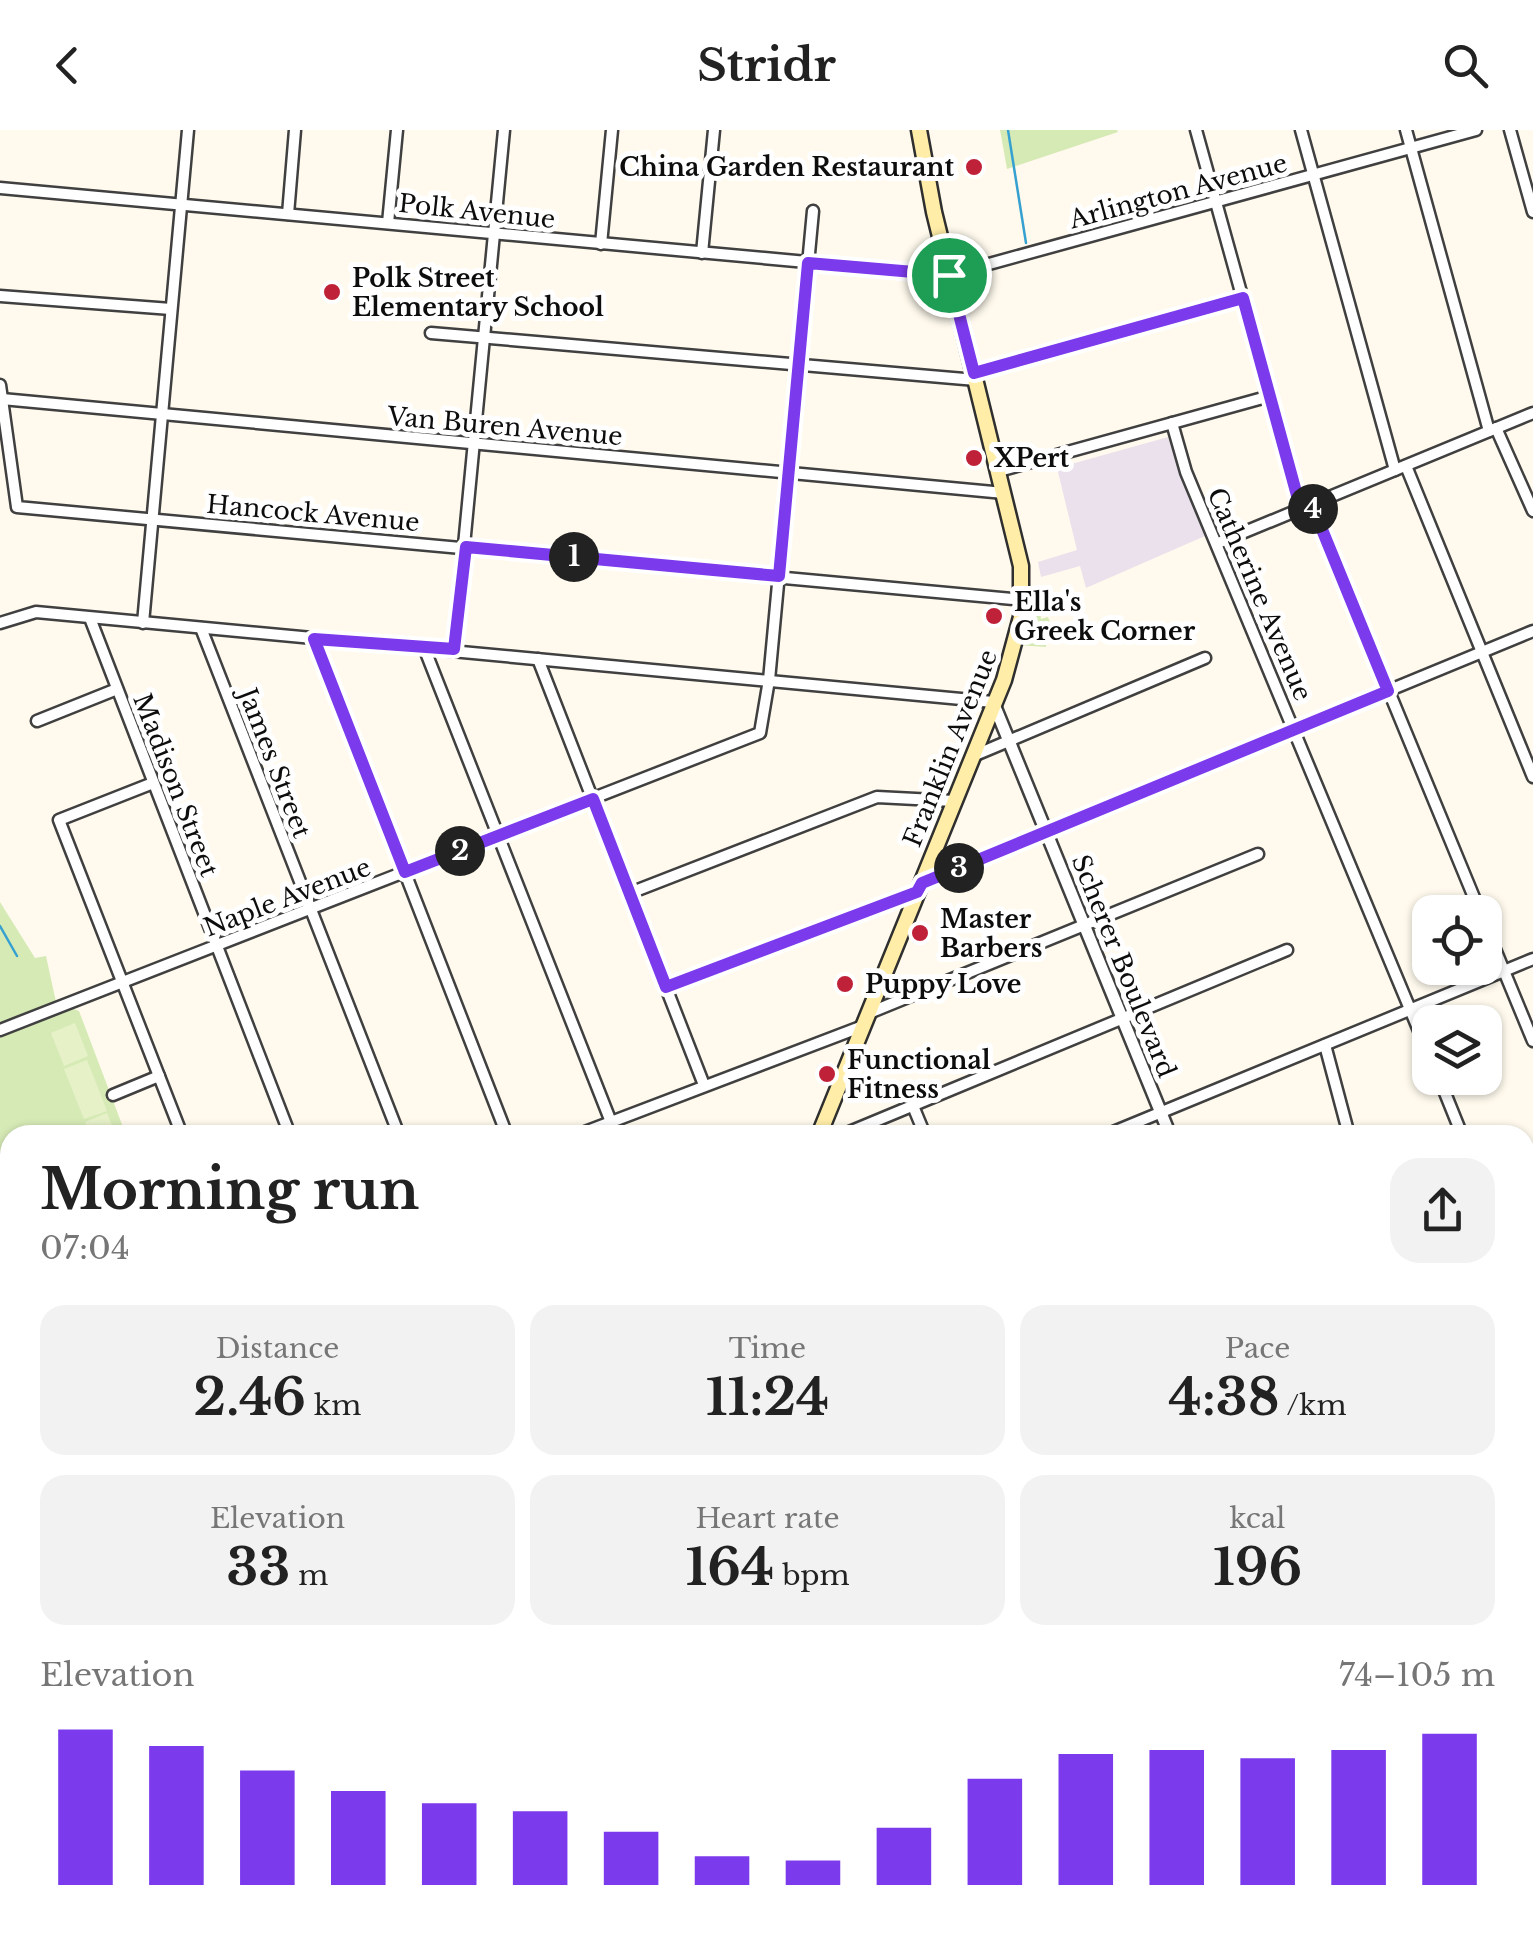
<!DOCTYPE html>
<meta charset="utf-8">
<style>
:root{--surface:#fff;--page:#f2f2f2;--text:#222;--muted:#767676;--accent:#7c3aed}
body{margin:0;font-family:"Libre Baskerville",serif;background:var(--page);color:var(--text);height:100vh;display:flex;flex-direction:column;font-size:38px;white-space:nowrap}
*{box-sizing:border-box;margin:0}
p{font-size:32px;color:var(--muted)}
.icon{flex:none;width:55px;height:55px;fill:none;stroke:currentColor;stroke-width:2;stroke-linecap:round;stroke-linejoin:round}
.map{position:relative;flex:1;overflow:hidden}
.sheet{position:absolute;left:0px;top:995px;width:1535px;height:812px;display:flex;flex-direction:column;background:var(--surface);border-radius:30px 30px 0 0;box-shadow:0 2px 8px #0004}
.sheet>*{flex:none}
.tools{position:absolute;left:1412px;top:765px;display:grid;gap:20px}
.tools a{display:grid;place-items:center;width:90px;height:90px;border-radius:20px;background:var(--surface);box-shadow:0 2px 8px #0004;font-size:50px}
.pin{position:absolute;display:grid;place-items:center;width:85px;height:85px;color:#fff;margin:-42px;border:5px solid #fff;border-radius:50%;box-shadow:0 2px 10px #0007}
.km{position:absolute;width:50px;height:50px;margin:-25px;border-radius:50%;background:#222;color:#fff;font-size:28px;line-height:50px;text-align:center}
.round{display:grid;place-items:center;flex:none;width:105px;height:105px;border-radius:30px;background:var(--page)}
.headline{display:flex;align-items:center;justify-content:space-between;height:170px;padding:0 40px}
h1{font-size:55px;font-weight:700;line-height:75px}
.stats{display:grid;grid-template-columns:repeat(3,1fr);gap:15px;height:170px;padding:10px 40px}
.stats div{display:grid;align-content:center;border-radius:25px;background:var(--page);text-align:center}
.stats b{font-size:50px;font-weight:700}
.stats small{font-size:28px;font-weight:400}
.stats p{font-size:28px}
.chart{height:280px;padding:20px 40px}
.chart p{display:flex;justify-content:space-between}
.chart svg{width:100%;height:180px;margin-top:10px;stroke:var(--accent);stroke-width:6}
header{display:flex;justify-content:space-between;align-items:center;height:130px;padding:0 40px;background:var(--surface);font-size:45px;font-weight:700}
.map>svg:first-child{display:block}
</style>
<header><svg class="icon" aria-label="back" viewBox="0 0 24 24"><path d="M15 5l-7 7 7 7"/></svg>Stridr<svg class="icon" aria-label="search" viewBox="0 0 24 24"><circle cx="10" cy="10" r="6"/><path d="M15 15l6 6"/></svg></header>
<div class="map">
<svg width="1533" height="1806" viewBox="0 0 1533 1806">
<rect width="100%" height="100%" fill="#fffaed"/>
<!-- industrial -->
<path fill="#eae1ec" d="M1168,307L1205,406L1086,458L1080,436L1041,447L1038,432L1077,420L1057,338Z"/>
<!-- green -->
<g fill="#d6eab6">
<path d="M1000,0H1117L1118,2L1007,39Z"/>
<path d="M1022,475L1040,477L1041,489L1048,487L1052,498L1046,501V517L1015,515Z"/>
<path d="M0,772L35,828L46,826L56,872L79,881L126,1005H10V1148L0,1122Z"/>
</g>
<!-- pitch -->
<g fill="#e6f1c8">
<path d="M75,893L88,926L64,936L51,903Z"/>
<path d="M87,930L107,981L84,989L64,939Z"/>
<path d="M107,983L116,1005H90L85,992Z"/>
</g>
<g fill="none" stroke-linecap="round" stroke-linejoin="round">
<!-- stream -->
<g stroke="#36a1d0" stroke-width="2.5">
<path d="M1008,0L1026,113"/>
<path d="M0,796L17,826"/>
</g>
<defs>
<g id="minor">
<path d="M1196,0L1301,379"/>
<path d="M1301,0L1395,340"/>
<path d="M1406,0L1489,301"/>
<path d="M1510,0L1533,82"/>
<path d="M0,58L949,145L1476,0"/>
<path d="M288,84L295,0"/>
<path d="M388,93L397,0"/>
<path d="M601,114L612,0"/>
<path d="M702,123L714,0"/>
<path d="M0,166L171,179"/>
<path d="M431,203L976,250"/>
<path d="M974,243L1243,169"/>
<path d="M0,255L17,377L1023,470"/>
<path d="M2,269L1004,363"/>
<path d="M1172,293L1186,342L1430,927"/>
<path d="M1496,298L1533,381"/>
<path d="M1406,336L1533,647"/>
<path d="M999,341L1270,266"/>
<path d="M1312,375L1480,782"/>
<path d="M1218,413L1533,283"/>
<path d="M90,488L290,1005"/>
<path d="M0,493L36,482L993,572"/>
<path d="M143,493L188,0"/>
<path d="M201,498L399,1005"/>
<path d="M314,509L507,1005"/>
<path d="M454,519L504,0"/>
<path d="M425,520L611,992"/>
<path d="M538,529L704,955"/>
<path d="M37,591L117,559"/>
<path d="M973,626L1205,528"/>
<path d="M153,653L59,690L182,1005"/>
<path d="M921,753L1533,501"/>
<path d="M630,763L877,667L954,671"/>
<path d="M1485,795L1533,911"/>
<path d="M666,857L917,762"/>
<path d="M869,883L1258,724"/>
<path d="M0,900L760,603L769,550L813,81"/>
<path d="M1325,915L1349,1005"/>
<path d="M1439,948L1462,1005"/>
<path d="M113,965L159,946"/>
<path d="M913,976L925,1005"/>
<path d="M577,1005L863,896"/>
<path d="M842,1005L1287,820"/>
<path d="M1106,1005L1533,829"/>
<path d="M1525,1157L1533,1176"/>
<path d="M0,1230L10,1226"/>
<path d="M0,1272L10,1297"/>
<path d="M1525,1422L1533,1441"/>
<path d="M0,1561L10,1587"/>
<path d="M1525,1627L1533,1653"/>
<path d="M1525,1672L1533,1669"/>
<path d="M1525,1778L1533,1775"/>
<path d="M92,1798L95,1806"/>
<path d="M204,1798L208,1806"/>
<path d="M369,1798L373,1806"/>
<path d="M478,1798L482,1806"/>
<path d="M588,1798L591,1806"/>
<path d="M698,1798L701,1806"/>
<path d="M1105,1798L1109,1806"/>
<path d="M1271,1798L1273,1806"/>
<path d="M1471,1798L1474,1806"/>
<path d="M1017,1806L1047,1798"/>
<path d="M1432,1806L1460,1798"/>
</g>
<path id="tertiary" d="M993,572L1170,1005"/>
<g id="secondary">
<path d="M819,1005L1004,550L1021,487V436L934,82L919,0"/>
<path d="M854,1798L856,1806"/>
</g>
<g id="primary">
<path d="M1525,1459L1533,1457"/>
<path d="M261,1806L288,1798"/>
</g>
</defs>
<!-- minor casing -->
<use href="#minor" stroke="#404040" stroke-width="15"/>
<!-- tertiary casing -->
<use href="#tertiary" stroke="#404040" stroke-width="16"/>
<!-- secondary casing -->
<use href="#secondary" stroke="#2f2f2f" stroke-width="19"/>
<!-- primary casing -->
<use href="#primary" stroke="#1e1e1e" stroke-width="20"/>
<!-- minor -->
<use href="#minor" stroke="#fff" stroke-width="10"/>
<!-- tertiary -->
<use href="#tertiary" stroke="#fff" stroke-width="11"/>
<!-- secondary -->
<use href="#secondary" stroke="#ffeda8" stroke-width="14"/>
<!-- primary -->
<use href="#primary" stroke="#fbc761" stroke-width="15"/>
</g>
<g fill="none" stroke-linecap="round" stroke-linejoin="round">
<defs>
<path id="route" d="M808,133L949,145L974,243L1243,168L1301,380L1312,375L1388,561L922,753L917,762L666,857L593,669L405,742L314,509L454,519L466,417L779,446Z"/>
</defs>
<!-- route casing -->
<use href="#route" stroke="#fff" stroke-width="20"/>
<!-- route -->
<use href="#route" stroke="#7c3aed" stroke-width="12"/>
</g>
<!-- markers -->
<g fill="#bf2238" stroke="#fff" stroke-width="4">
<circle cx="974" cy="37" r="10"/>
<circle cx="332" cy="162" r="10"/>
<circle cx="974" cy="328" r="10"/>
<circle cx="994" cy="486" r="10"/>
<circle cx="920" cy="803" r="10"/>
<circle cx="845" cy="854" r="10"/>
<circle cx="827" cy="944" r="10"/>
</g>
<g text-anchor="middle" stroke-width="10" stroke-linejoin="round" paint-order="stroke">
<!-- poi labels -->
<g font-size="25" font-weight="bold" fill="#0d0d0d" stroke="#fff" text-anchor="start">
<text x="954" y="46" text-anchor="end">China Garden Restaurant</text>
<text x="352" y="157">Polk Street<tspan x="352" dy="29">Elementary School</tspan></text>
<text x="994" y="337">XPert</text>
<text x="1014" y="481">Ella's<tspan x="1014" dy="29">Greek Corner</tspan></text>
<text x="940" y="798">Master<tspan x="940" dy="29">Barbers</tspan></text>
<text x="865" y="863">Puppy Love</text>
<text x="847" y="939">Functional<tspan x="847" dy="29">Fitness</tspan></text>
</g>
<!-- street labels -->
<g font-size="25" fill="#0d0d0d" stroke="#fff">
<text transform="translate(1178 61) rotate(-15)" y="9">Arlington Avenue</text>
<text transform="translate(477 81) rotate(6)" y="9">Polk Avenue</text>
<text transform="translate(505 296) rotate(5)" y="9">Van Buren Avenue</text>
<text transform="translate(313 383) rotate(5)" y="9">Hancock Avenue</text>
<text transform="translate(1260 464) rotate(67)" y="9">Catherine Avenue</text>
<text transform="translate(950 618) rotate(-68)" y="9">Franklin Avenue</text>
<text transform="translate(275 633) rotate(69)" y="9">James Street</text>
<text transform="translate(176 655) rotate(69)" y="9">Madison Street</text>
<text transform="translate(287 767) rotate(-21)" y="9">Naple Avenue</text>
<text transform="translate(1124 836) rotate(68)" y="9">Scherer Boulevard</text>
</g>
</g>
</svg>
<div class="tools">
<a><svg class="icon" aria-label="locate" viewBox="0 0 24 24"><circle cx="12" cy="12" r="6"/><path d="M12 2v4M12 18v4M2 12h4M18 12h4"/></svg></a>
<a><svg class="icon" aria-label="layers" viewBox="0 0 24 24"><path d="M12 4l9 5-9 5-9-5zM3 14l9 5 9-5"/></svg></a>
</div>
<div class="pin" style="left:949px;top:145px;background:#1e9e55"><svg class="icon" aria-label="arrive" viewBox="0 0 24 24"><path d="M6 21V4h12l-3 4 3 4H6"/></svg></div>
<b class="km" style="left:574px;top:427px">1</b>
<b class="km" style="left:460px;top:721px">2</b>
<b class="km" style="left:959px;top:738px">3</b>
<b class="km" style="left:1313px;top:379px">4</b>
<section class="sheet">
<div class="headline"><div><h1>Morning run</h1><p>07:04</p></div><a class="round"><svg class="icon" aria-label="share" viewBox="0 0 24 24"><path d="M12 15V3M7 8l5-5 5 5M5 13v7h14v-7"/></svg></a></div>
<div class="stats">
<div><p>Distance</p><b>2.46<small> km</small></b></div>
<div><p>Time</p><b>11:24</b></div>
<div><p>Pace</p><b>4:38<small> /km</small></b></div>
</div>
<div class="stats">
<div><p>Elevation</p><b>33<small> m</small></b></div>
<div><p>Heart rate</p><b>164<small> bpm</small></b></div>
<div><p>kcal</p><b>196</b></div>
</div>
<div class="chart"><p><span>Elevation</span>74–105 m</p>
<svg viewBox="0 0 160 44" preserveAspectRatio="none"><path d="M5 44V6M15 44V10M25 44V16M35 44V21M45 44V24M55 44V26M65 44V31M75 44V37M85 44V38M95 44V30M105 44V18M115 44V12M125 44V11M135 44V13M145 44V11M155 44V7"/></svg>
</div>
</section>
</div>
